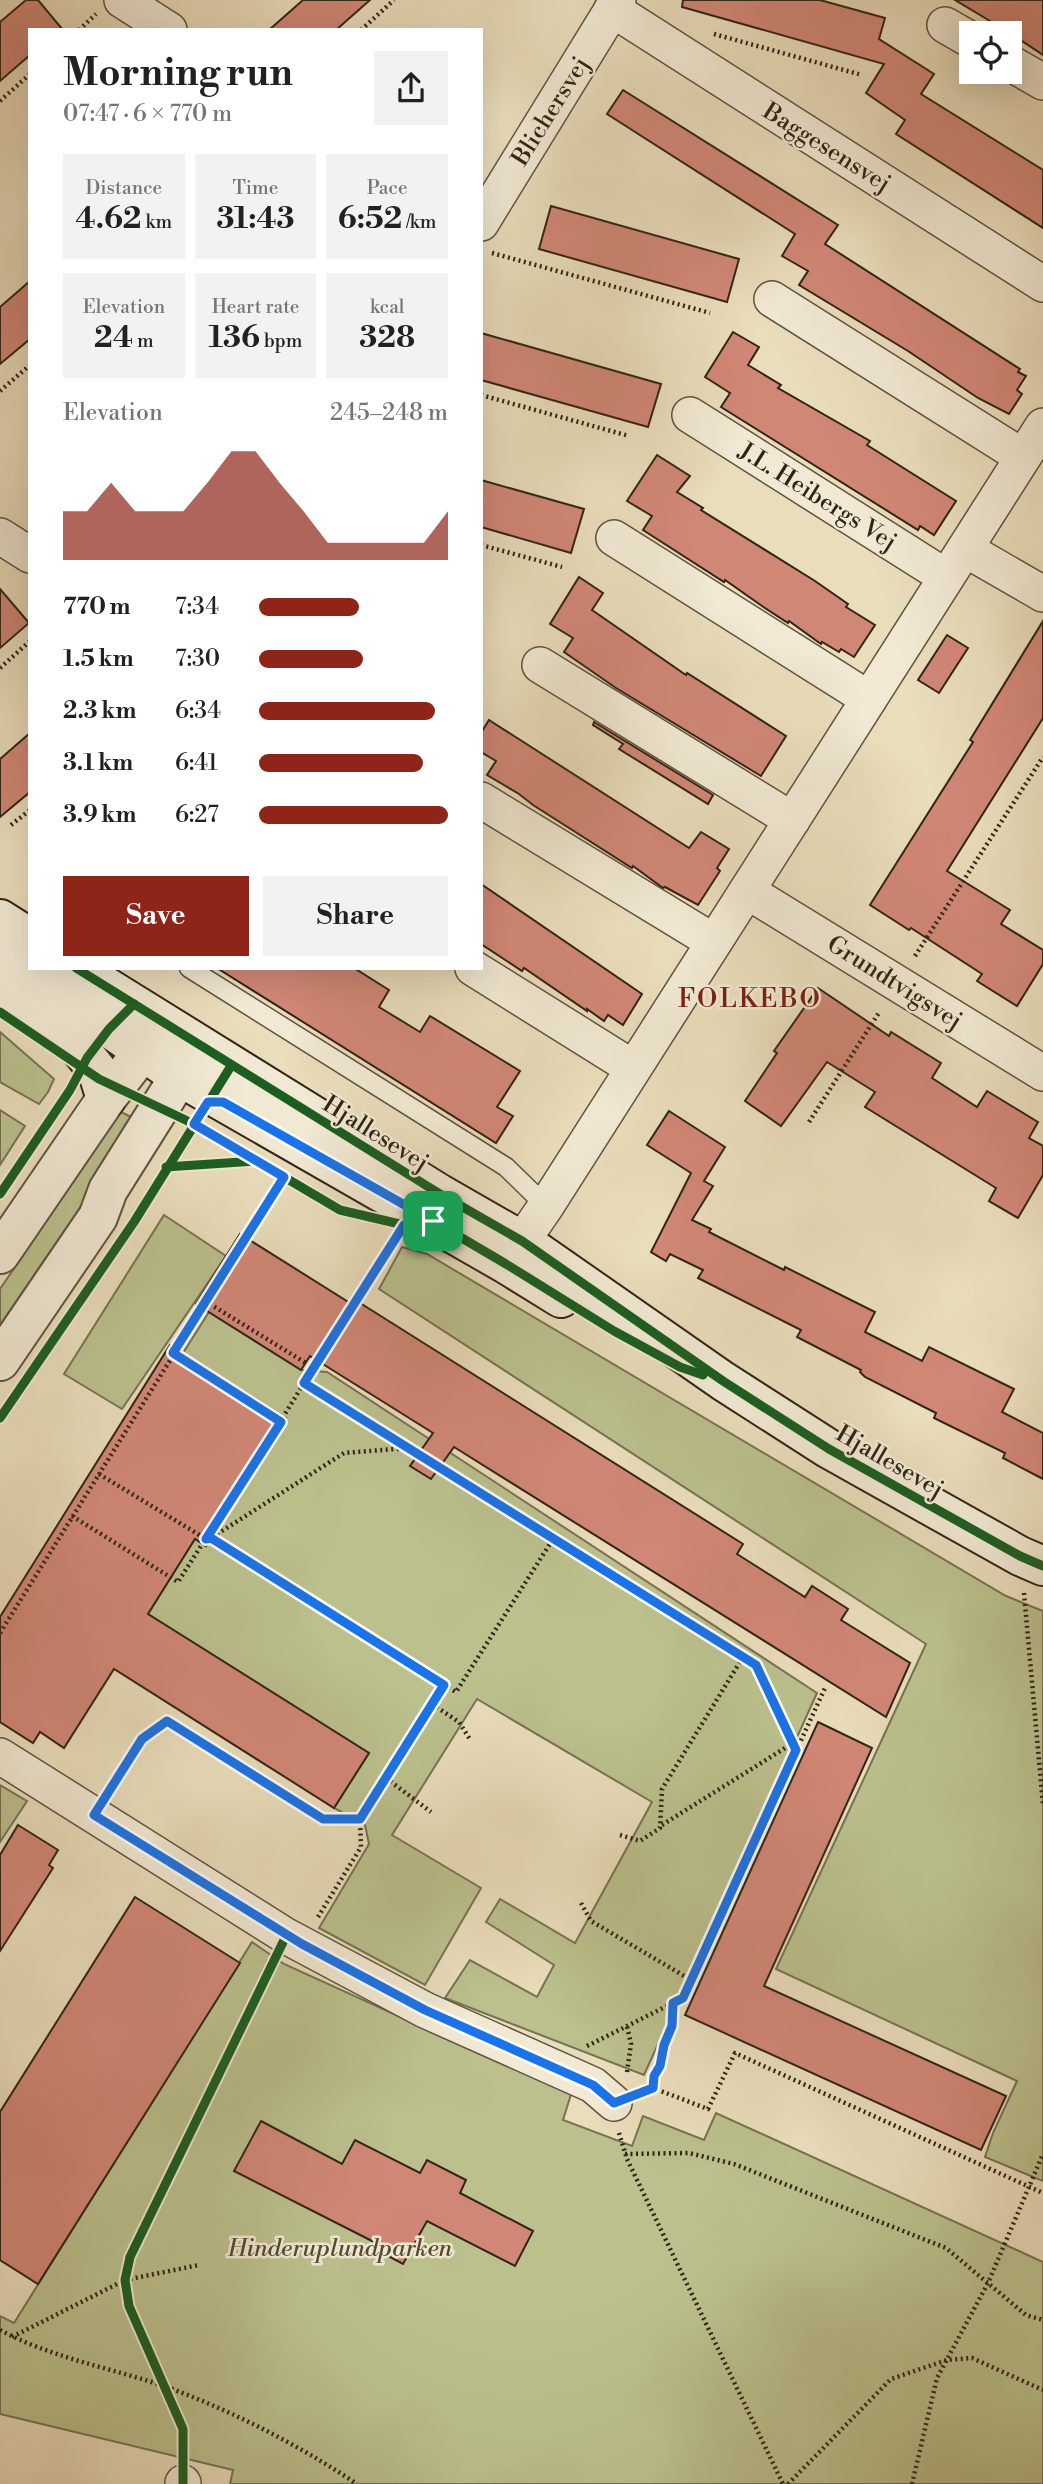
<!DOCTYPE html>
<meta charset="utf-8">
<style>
:root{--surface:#fff;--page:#f2f2f2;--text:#202124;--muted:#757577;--accent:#8f2418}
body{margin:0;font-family:"Libre Bodoni",serif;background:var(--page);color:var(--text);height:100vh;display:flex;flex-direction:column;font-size:26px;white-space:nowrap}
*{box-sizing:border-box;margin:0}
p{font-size:23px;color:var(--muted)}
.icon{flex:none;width:38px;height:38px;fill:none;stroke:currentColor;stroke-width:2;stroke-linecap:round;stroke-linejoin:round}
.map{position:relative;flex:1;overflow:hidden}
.drawer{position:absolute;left:28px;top:28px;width:455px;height:942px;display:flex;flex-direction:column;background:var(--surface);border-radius:0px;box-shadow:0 7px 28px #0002}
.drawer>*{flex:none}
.controls{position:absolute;left:959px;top:21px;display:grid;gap:14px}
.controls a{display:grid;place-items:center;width:63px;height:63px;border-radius:0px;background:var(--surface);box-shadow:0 7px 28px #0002;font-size:35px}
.pin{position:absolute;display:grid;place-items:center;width:60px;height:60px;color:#fff;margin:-30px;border-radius:14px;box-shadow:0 4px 10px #0006}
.round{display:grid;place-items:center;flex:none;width:74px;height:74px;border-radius:0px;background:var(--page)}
.summary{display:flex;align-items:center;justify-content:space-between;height:119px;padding:0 35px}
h1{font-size:38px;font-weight:800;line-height:52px}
.metrics{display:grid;grid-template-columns:repeat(3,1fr);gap:10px;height:119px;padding:7px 35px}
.metrics div{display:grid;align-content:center;border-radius:0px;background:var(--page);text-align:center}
.metrics b{font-size:30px;font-weight:800}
.metrics small{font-size:19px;font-weight:400}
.metrics p{font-size:19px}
.chart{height:196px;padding:14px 35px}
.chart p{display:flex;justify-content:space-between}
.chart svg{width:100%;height:126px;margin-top:7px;fill:var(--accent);opacity:.7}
.cta{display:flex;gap:14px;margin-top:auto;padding:14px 35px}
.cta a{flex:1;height:80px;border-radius:0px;background:var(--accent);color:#fff;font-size:28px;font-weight:800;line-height:80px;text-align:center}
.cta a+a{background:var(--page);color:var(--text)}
ul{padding:0 35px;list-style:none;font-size:23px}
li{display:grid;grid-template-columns:112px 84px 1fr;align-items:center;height:52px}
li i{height:18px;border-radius:9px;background:var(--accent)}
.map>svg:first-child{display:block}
</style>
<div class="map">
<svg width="1043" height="2484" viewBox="0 0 1043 2484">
<rect width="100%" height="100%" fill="#eaddbb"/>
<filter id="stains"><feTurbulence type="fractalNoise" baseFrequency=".00286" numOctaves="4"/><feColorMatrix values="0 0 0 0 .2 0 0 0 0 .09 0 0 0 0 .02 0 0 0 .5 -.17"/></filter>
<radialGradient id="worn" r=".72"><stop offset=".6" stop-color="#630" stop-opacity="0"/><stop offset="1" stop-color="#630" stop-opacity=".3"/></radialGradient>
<!-- green -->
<g fill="#bbc08d" stroke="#767252" stroke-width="2">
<path d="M0,1032L54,1079L48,1092L39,1104L0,1082Z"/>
<path d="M0,1110L25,1126L0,1165Z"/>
<path d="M121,1112L139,1121L0,1325V1289Z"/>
<path d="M164,1215L226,1256L122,1409L64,1374Z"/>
<path d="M402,1247L427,1254L1006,1596L1043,1611V2181L985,2157L993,2133L1017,2081L776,1969L926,1644L379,1289Z"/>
<path d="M209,1312L301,1370L327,1372L817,1693L644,2075L445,1998L470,1960L537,1997L554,1965L486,1922L500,1899L575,1943L652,1802L477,1699L392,1835L481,1888L425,1985L319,1928L369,1844L365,1825L334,1808L369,1753L148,1614L173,1573L102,1480L206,1545L286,1418L183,1353Z"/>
<path d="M0,1785L27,1801L0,1842Z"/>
<path d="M252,1942L284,1964L497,2061L572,2091L563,2120L632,2146L643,2116L704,2140L716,2113L1043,2262V2484H230L233,2470L0,2414V2316L14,2323Z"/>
</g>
<!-- building -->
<g fill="#d18776" stroke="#312417" stroke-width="2">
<path d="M26,0H38L63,30H30V55L0,81V22Z"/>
<path d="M303,0H370L336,30H269Z"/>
<path d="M683,0H820L885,18L879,39L934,74L921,94L1043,170V228L896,134L905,120L866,93L884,64L682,7Z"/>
<path d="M955,0H1043V55L1010,33Z"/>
<path d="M623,90L838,225L825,244L1020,369L1018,372L1026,376L1017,390L1022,394L1009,414L978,398L908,351L799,285L808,271L782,256L795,234L607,114Z"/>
<path d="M551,206L739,259L727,302L539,249Z"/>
<path d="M30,281V339L0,364V307Z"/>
<path d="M733,332L759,347L748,365L781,385L778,388L870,441L867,445L956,501L934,535L920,526L918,530L721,407L730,393L705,377Z"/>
<path d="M481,333L661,384L648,427L481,380Z"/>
<path d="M657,455L690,476L677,492L703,508L701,510L815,581L848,604L846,607L875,625L854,657L841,649L839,652L822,642L821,644L789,621L788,623L762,606L725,580L724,582L643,530L652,516L627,501Z"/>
<path d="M481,480L584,509L571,553L481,527Z"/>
<path d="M579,577L603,593L592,610L686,675L687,673L786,736L761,776L616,688L564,652L573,638L550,624Z"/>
<path d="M0,589L29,623L0,648Z"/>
<path d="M1043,621V718L947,871L1010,910L1001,924L1043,950V964L1017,1006L977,981L982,974L911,928L909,930L870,905L973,742L970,740Z"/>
<path d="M947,635L968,648L939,693L918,680Z"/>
<path d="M489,720L689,848L701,832L729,849L717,868L720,871L698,905L665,887L663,888L633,866L632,868L533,805L519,794L487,775L496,761L481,752V733Z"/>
<path d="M594,722L713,795L708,804L619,749L623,744L593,725Z"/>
<path d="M30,733V792L0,817V759Z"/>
<path d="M481,884L642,994L623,1025L608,1015L604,1021L587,1009V1011L524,968L522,971L481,944Z"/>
<path d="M217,968H354L389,990L379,1007L420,1032L430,1016L520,1071L497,1107L513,1116L496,1143Z"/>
<path d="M818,988L889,1036L891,1032L941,1063L932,1078L977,1107L987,1091L1038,1122L1029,1138L1043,1146V1175L1018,1218L989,1201L996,1188L865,1107L875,1092L827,1062L781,1126L745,1101L777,1053L774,1051Z"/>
<path d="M669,1111L725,1147L704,1181L713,1186L692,1220L711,1229L709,1232L784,1270L785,1267L875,1312L865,1332L922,1361L929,1347L1014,1389L1002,1412L1043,1433V1479L1003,1458L1005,1453L934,1418L936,1413L865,1377L860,1372L861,1370L797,1337L801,1330L698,1278L703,1270L670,1254L666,1261L651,1252L691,1173L647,1145Z"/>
<path d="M240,1234L358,1308L360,1303L743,1544L737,1554L805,1597L812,1586L848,1609L841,1620L910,1663L886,1717L454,1447L431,1479L410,1466L433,1433L310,1356L301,1370L196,1304Z"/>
<path d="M170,1345L286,1418L206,1546L195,1539L148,1614L369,1753L334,1808L114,1669L64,1748L40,1732L33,1743L0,1722V1617Z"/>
<path d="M818,1722L872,1748L764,1986L1006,2096L981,2150L685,2015Z"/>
<path d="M18,1825L58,1850L49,1865L53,1868L0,1951V1855Z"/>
<path d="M135,1897L240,1963L38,2284L0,2260V2112Z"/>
<path d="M261,2121L342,2164L355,2140L420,2173L427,2160L466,2180L460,2193L533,2231L515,2266L427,2221L403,2264L373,2248L376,2243L234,2171Z"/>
</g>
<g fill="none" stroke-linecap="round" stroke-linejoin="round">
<defs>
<path id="service" d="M189,968L506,1167L546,1206"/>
<g id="minor">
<path d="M122,0L169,30"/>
<path d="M612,9L1043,284"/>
<path d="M945,25L971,40"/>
<path d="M1010,63L1043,82"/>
<path d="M481,223L618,0"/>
<path d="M772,299L1023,457"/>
<path d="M690,415L946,577"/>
<path d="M0,536L30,555"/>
<path d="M614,538L869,699"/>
<path d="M965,549L1043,594"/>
<path d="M540,665L792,820"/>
<path d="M481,800L714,942"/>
<path d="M747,891L1043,1073"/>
<path d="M473,968L633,1068"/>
<path d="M507,1263L546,1206L1043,426"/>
<path d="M0,1756L286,1936L425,2010L593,2085L614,2103"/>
<path d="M183,2484V2483"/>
</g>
<g id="tertiary">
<path d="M0,1254L106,1099L163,1025"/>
<path d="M0,1361L98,1217L108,1190L196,1050"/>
</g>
<g id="secondary">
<path d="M0,919L30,938"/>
<path d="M0,953L180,1077L506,1264L561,1298"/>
<path d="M76,968L440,1194L522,1241L723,1381L829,1449L1020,1556L1043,1566"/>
<path d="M0,986L72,1039L97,1070L106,1099"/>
</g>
</defs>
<!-- service casing -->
<use href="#service" stroke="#5f5240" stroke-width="21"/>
<!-- minor casing -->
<use href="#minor" stroke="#5f5240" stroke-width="38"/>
<!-- tertiary casing -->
<use href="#tertiary" stroke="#5f5240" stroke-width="42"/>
<!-- secondary casing -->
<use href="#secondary" stroke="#312417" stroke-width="42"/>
<!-- path -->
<g stroke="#312417" stroke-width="4.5" stroke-dasharray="2 3.5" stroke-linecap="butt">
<path d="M79,30L96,14"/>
<path d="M361,30L394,0"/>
<path d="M714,34L862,75"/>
<path d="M0,101L30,74"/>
<path d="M492,253L710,313"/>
<path d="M0,391L30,365"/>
<path d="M481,395L629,436"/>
<path d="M481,545L562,567"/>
<path d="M0,668L30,641"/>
<path d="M11,825L30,810"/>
<path d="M915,956L1043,757"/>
<path d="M809,1122L880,1011"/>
<path d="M395,1239L304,1383L756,1665L796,1750"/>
<path d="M205,1301L314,1368"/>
<path d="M173,1353L280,1422L304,1383"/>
<path d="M99,1474L206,1539L211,1538L344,1453L408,1448"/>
<path d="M72,1516L178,1582L280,1422"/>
<path d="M211,1538L456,1692L553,1539"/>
<path d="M1024,1593L1043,1805"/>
<path d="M0,1633L285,1176"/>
<path d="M432,1704L459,1722L471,1741"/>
<path d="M386,1778L431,1812"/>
<path d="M111,1789L142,1739L167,1721L323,1819H360"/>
<path d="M662,1825L793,1743"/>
<path d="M620,1835L640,1841L660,1828L662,1789L743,1657"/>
<path d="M581,1903L591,1921L691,1980"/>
<path d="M318,1917L361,1847L360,1819L444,1685"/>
<path d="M587,2046L683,1998L825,1688"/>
<path d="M627,2072L631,2044L627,2026"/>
<path d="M653,2088L654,2076L660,2066L664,2045L672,2026L673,2003"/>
<path d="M641,2092L653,2088L708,2109L735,2053L1043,2193"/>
<path d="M619,2133L627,2159L783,2484"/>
<path d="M625,2154L689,2153L734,2164L946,2248L1026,2315L1043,2320"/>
<path d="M0,2330C52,2358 111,2368 167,2387C234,2412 297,2444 357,2484"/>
<path d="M12,2337L125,2280L199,2265"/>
<path d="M788,2484L891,2379L947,2360L972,2358L1043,2390"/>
<path d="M912,2484L937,2378L988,2283L1043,2154"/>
</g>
<!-- service -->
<use href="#service" stroke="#f1e9d3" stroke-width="18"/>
<!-- minor -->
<use href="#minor" stroke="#f1e9d3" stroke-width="35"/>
<!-- tertiary -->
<use href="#tertiary" stroke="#f1e9d3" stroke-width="38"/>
<!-- secondary -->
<use href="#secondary" stroke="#f1e9d3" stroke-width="38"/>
<defs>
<g id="cycleway">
<path d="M76,968L440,1194L522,1241L723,1381L829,1449L1020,1556L1043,1566"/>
<path d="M0,1012L99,1079L194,1124L340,1210L404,1225L433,1221L506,1264L614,1331L680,1367L703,1375"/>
<path d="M166,1167L257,1161"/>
<path d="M0,1194L70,1090L87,1058L109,1029L134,1004"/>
<path d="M0,1418L134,1222L231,1066"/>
<path d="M183,2483V2429L129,2306L125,2280L130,2257L286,1936"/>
</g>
</defs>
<!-- cycleway casing -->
<use href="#cycleway" stroke="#f1e9d3" stroke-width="13"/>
<!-- cycleway -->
<use href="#cycleway" stroke="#1b5e20" stroke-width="9"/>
</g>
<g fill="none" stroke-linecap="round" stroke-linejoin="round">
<defs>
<path id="route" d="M208,1102H223L433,1221L404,1225L304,1383L756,1665L796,1750L683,1998L673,2003L672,2026L664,2045L660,2066L654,2076L653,2088L614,2103L593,2085L425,2010L302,1944L94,1815L142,1739L167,1721L323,1819H360L444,1685L211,1538L206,1539L281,1422L173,1353L284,1177L194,1124Z"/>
</defs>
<!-- route casing -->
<use href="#route" stroke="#fff" stroke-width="14"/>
<!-- route -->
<use href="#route" stroke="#1a73e8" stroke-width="9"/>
</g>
<g text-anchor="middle" stroke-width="5" stroke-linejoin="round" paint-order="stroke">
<!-- street labels -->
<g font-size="24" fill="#312417" stroke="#f1e9d3">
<text transform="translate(550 111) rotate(-58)" y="8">Blichersvej</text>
<text transform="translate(827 147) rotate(32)" y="8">Baggesensvej</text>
<text transform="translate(818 496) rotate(32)" y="8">J.L. Heibergs Vej</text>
<text transform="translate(895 982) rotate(32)" y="8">Grundtvigsvej</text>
<text transform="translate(376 1133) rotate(32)" y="8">Hjallesevej</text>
<text transform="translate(890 1461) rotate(30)" y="8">Hjallesevej</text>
</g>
<!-- park labels -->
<g font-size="24" font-style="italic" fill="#544b34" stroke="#f1e9d3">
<text x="340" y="2256">Hinderuplundparken</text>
</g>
<!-- neighbourhood labels -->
<g font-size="26" letter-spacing="2" fill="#7a1f14" stroke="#f1e9d3">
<text x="750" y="1007">FOLKEBO</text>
</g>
</g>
<rect width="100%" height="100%" filter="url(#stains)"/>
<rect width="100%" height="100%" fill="url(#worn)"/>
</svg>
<div class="controls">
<a><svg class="icon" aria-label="locate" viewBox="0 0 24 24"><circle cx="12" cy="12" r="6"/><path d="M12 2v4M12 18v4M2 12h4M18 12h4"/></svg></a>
</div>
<div class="pin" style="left:433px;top:1221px;background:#1e9e55"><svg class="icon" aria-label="arrive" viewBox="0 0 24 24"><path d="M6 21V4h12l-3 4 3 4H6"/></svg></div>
<section class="drawer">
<div class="summary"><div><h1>Morning run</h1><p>07:47 · 6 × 770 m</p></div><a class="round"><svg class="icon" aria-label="share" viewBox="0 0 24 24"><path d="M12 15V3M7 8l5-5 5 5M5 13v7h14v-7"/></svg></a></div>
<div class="metrics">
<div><p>Distance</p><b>4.62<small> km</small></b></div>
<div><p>Time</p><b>31:43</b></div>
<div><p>Pace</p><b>6:52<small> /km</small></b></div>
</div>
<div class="metrics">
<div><p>Elevation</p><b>24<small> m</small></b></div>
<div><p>Heart rate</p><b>136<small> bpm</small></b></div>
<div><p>kcal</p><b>328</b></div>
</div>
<div class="chart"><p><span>Elevation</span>245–248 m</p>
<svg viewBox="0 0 160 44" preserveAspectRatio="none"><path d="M0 44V27L10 27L20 17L30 27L40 27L50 27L60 17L70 6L80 6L90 17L100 27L110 38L120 38L130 38L140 38L150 38L160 27V44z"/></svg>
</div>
<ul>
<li><b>770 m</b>7:34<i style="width:53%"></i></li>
<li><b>1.5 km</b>7:30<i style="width:55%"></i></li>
<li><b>2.3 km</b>6:34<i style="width:93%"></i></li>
<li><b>3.1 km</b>6:41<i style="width:87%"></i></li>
<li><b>3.9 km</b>6:27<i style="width:100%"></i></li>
</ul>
<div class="cta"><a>Save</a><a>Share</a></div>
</section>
</div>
